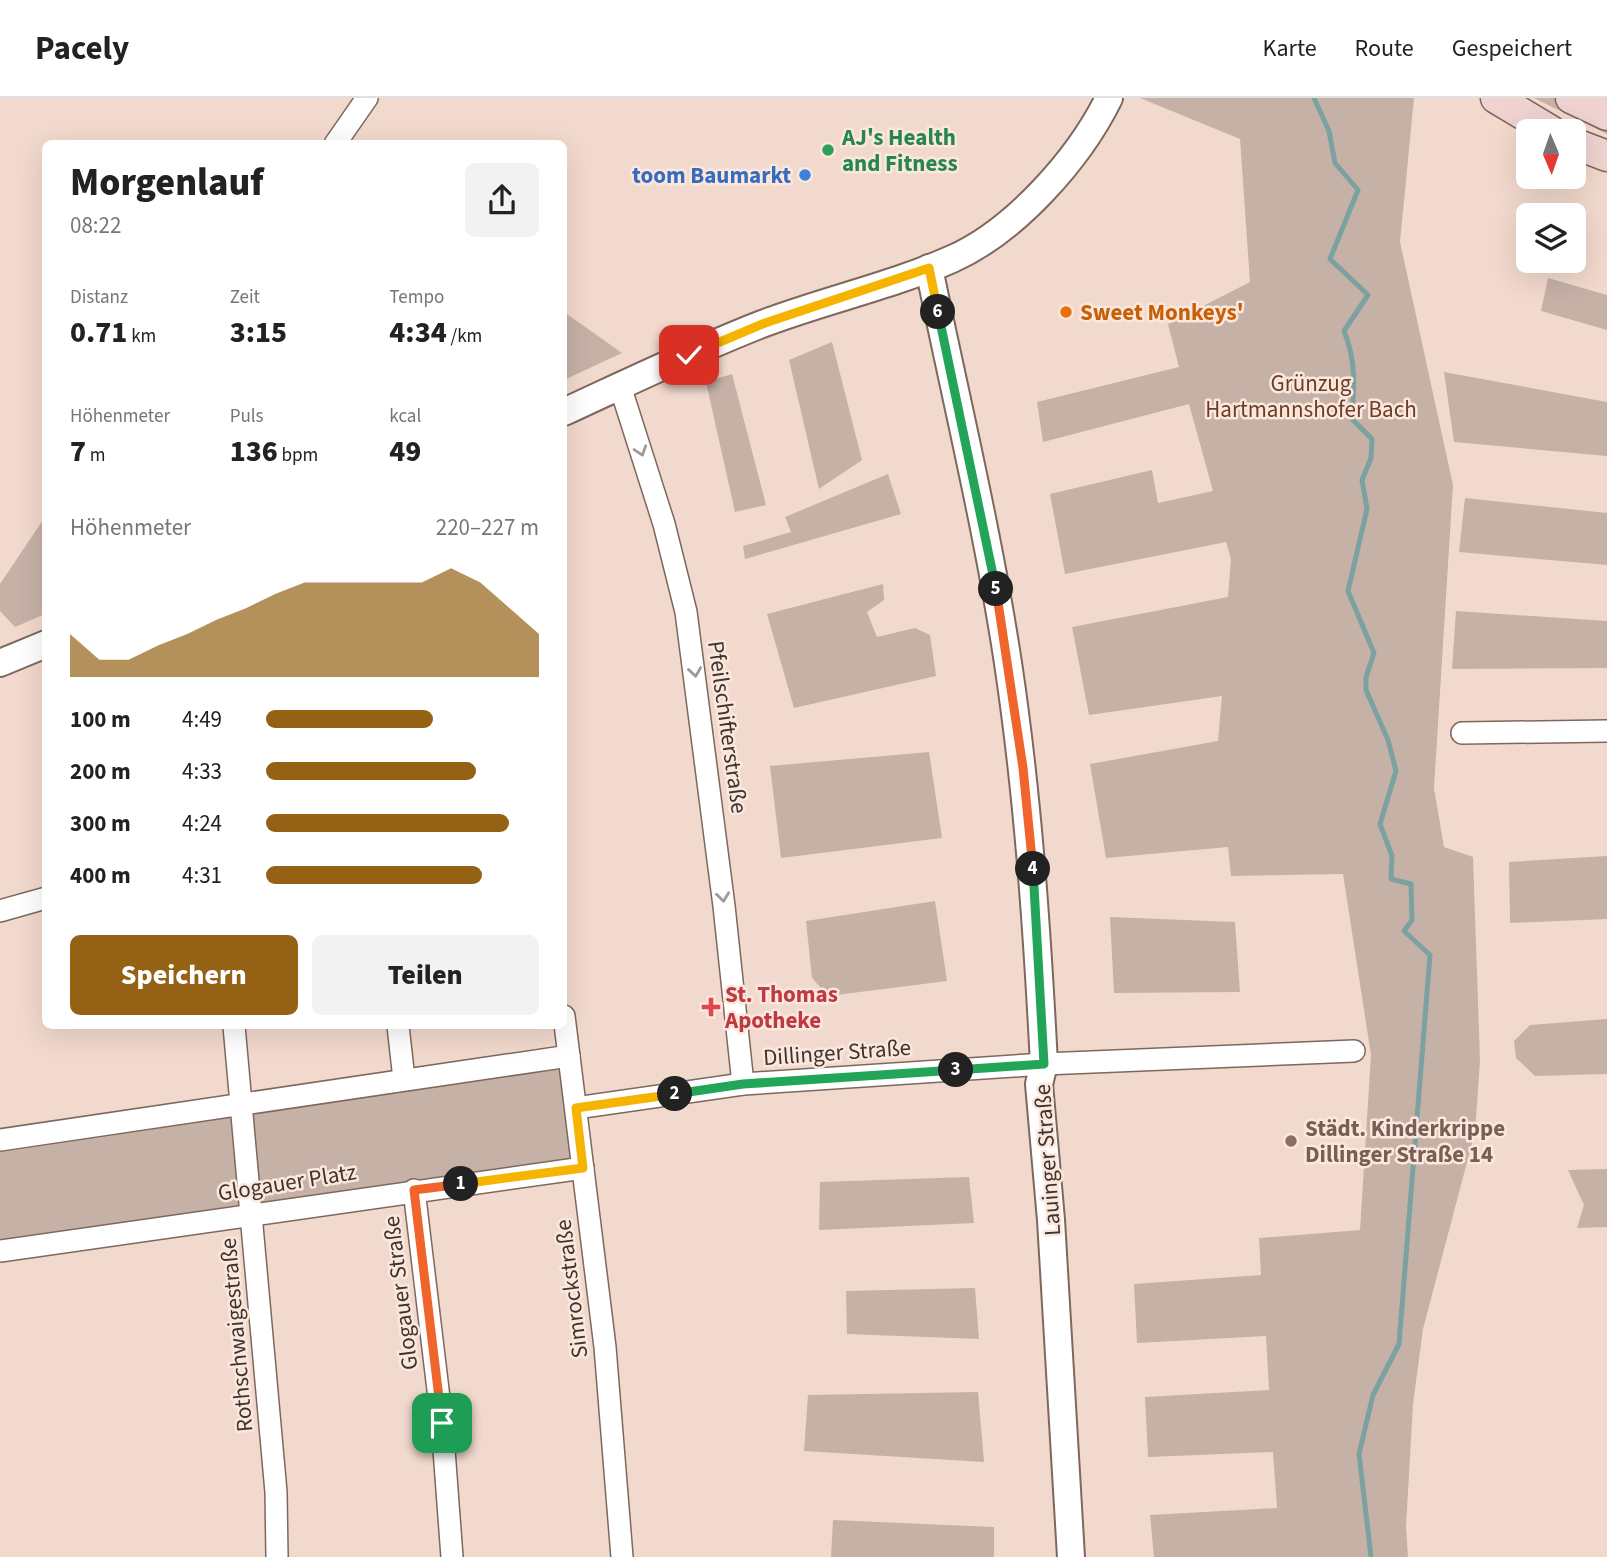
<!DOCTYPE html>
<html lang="de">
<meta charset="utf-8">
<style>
:root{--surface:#fff;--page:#f2f2f2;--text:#222;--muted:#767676;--line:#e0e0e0;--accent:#956215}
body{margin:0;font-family:"Source Sans 3",sans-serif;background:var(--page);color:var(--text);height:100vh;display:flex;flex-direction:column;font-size:26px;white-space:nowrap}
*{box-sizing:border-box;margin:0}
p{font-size:23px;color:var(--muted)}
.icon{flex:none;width:38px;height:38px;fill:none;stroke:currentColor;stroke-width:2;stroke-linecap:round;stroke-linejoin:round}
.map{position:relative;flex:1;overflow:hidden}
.side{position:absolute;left:42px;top:42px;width:525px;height:889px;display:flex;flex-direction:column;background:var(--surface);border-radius:10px;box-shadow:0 7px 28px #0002}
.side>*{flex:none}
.needle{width:46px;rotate:178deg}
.buttons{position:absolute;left:1516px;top:21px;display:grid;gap:14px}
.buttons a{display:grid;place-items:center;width:70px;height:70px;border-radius:10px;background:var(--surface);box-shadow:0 7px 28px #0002;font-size:35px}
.pin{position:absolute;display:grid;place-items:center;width:60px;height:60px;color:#fff;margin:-30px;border-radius:14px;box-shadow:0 4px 10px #0006}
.km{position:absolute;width:35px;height:35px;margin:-18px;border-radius:50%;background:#222;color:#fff;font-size:19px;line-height:35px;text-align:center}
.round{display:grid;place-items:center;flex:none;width:74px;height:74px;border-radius:10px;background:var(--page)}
.headline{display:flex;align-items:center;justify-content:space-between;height:119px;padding:0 28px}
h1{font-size:38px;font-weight:800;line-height:52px}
.figures{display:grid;grid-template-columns:repeat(3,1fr);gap:10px;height:119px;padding:7px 28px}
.figures div{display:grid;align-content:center}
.figures b{font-size:30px;font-weight:800}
.figures small{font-size:19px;font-weight:400}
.figures p{font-size:19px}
.chart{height:196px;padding:14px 28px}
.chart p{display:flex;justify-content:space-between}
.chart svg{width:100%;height:126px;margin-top:7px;fill:var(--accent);opacity:.7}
.button{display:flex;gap:14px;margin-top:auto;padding:14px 28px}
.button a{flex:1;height:80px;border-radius:10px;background:var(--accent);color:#fff;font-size:28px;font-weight:800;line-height:80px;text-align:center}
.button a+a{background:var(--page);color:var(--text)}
ul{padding:0 28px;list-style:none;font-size:23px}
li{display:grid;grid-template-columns:112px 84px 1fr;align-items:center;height:52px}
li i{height:18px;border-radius:9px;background:var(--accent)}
header{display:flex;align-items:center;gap:42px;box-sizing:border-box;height:98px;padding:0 35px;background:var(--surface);border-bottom:2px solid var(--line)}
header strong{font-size:33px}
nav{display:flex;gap:38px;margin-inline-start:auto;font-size:24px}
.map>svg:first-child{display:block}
</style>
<header>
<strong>Pacely</strong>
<nav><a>Karte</a><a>Route</a><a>Gespeichert</a></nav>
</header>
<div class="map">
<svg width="1607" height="1459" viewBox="0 0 1607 1459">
<rect width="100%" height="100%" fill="#f2d9cd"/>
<!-- green -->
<g fill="#c6b1a7">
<path d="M1140,0H1414L1400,144L1453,387L1434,690L1444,749L1473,759L1480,962L1475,1034L1423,1231L1413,1306L1406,1429L1408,1459H1154L1150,1417L1277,1410L1273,1354L1148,1359L1145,1299L1269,1292L1266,1238L1137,1245L1134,1186L1261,1177L1259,1140L1360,1132L1371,957L1343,776L1231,778L1228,749L1106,760L1090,666L1218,643L1222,598L1089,617L1072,529L1228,499L1231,461L1226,444L1065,476L1050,396L1152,372L1158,405L1213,393L1189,306L1043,344L1037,304L1179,269L1168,226L1250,184L1240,41Z"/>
<path d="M1534,0H1561L1607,23V36Z"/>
<path d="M1548,180L1607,197V232L1541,213Z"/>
<path d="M564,214L622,255L564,282Z"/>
<path d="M832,244L862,362L819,391L789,262Z"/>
<path d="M1444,274L1607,304V358L1454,344Z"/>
<path d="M732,276L766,407L735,414L706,284Z"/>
<path d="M888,376L901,416L745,461L743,448L791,434L785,419Z"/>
<path d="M1465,400L1607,415V467L1459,454Z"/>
<path d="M45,419V516L15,529L0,513V486Z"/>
<path d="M883,486L884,502L867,514L877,539L915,530L930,537L936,578L794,610L767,516Z"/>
<path d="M1456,513L1607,523V570L1452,571Z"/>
<path d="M929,654L942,740L781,760L770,668Z"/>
<path d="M1607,758V821L1510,825L1509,764Z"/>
<path d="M935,803L947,883L828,898L812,880L806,823Z"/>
<path d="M1110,819L1235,824L1240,894L1114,895Z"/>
<path d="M1607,921V976L1535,978L1516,960L1514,943L1530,927Z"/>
<path d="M563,964L575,1067L0,1147V1052Z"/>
<path d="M1607,1071V1129L1577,1130L1584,1107L1568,1072Z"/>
<path d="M969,1079L974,1125L819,1132L820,1084Z"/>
<path d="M975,1190L979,1241L847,1236L846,1193Z"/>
<path d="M978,1294L984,1364L804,1353L808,1297Z"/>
<path d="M833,1422L994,1429V1459H831Z"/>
</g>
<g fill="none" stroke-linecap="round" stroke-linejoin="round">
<!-- stream -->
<path stroke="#7ba1a1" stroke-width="5" d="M1314,0L1329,33L1335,65L1358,92L1330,161L1368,197L1344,233C1356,262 1355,290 1351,320L1372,341L1371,360L1362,382L1367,411L1348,493L1374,555L1366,579V592L1388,642L1396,673L1380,726L1392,758L1391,781L1411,786L1412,822L1404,833L1430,857L1399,1246L1373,1297L1359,1356L1371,1459"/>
<defs>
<g id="minor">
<path d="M335,46L367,0"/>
<path d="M620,288L664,426L686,514L724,808L743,986"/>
<path d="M1462,635L1607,633"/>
<path d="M0,813L46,800"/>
<path d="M564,918L605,1249L622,1459"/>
<path d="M234,928L276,1394L277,1459"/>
<path d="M398,928L404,981"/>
<path d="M576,1010L743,986L1044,966L1354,953"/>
<path d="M0,1042L569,958"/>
<path d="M414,1092L442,1325L452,1459"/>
<path d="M0,1153L583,1070"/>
</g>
<g id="tertiary">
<path d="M929,170C956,302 988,433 1008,565C1028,698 1037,831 1044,966L1039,986L1051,1122L1071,1459"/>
<path d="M564,314C629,284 695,252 762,226C825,202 891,188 952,161C1015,133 1079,61 1109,0"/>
<path d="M0,565L46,546"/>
</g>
<g id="secondary">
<path d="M1496,0L1551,33"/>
<path d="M1571,0L1607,17"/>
<path d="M1573,45L1607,58"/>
</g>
</defs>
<!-- minor casing -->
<use href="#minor" stroke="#7e675d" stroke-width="24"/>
<!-- tertiary casing -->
<use href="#tertiary" stroke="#7e675d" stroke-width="30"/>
<!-- secondary casing -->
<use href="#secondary" stroke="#7e675d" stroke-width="33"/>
<!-- minor -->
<use href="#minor" stroke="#fff" stroke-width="21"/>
<!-- tertiary -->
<use href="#tertiary" stroke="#fff" stroke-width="26"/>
<!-- secondary -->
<use href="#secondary" stroke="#f0d3d1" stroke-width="30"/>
</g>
<!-- one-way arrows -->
<defs><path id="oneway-chevron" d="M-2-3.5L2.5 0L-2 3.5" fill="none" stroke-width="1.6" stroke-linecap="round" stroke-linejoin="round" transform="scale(1.75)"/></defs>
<g stroke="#9e9a97">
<use href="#oneway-chevron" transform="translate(641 353) rotate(72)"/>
<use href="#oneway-chevron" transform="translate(695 574) rotate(82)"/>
<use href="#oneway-chevron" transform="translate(723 799) rotate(83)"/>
</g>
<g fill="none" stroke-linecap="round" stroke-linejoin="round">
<defs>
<path id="split-1" d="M442,1325L414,1092L461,1086"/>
<path id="split-2" d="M461,1086L583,1070L576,1010L675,996"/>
<path id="split-3" d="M675,996L743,986L956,972"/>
<path id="split-4" d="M956,972L1044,966L1033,771"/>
<path id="split-5" d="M996,491L1023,670L1033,771"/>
<path id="split-6" d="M938,214L996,491"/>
<path id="split-7" d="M689,257L765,225L929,170L938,214"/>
</defs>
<!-- split-1 casing -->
<use href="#split-1" stroke="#fff" stroke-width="14"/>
<!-- split-2 casing -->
<use href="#split-2" stroke="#fff" stroke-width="14"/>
<!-- split-3 casing -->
<use href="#split-3" stroke="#fff" stroke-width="14"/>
<!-- split-4 casing -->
<use href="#split-4" stroke="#fff" stroke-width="14"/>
<!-- split-5 casing -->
<use href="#split-5" stroke="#fff" stroke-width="14"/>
<!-- split-6 casing -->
<use href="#split-6" stroke="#fff" stroke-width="14"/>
<!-- split-7 casing -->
<use href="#split-7" stroke="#fff" stroke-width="14"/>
<!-- split-1 -->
<use href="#split-1" stroke="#f0652b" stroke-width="9"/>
<!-- split-2 -->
<use href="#split-2" stroke="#f5b400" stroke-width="9"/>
<!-- split-3 -->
<use href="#split-3" stroke="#22a559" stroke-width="9"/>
<!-- split-4 -->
<use href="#split-4" stroke="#22a559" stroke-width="9"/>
<!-- split-5 -->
<use href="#split-5" stroke="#f0652b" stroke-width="9"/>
<!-- split-6 -->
<use href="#split-6" stroke="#22a559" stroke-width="9"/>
<!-- split-7 -->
<use href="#split-7" stroke="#f5b400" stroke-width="9"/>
</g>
<!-- markers -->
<circle fill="#2e9e5b" stroke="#fce7dd" stroke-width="2.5" cx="828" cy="52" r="7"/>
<circle fill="#3f7fe0" stroke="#fce7dd" stroke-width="2.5" cx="805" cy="77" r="7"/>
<circle fill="#e8710a" stroke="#fce7dd" stroke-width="2.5" cx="1066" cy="214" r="7"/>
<path fill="#e0444e" stroke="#fce7dd" stroke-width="2.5" d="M707.5 898.5h7v7h7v7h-7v7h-7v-7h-7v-7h7z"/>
<circle fill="#8d6e63" stroke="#fce7dd" stroke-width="2.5" cx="1291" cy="1043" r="7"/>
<g text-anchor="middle" stroke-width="5" stroke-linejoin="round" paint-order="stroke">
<!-- leisure labels -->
<g font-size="23" font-weight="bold" fill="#27864d" stroke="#fce7dd" text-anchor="start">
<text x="842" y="47">AJ's Health<tspan x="842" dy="26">and Fitness</tspan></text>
</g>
<!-- shop labels -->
<g font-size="23" font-weight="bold" fill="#366cbe" stroke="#fce7dd" text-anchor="end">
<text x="791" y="85">toom Baumarkt</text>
</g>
<!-- food labels -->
<g font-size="23" font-weight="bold" fill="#c56008" stroke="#fce7dd" text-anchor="start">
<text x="1080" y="222">Sweet Monkeys'</text>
</g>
<!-- park labels -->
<g font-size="23" fill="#6a3d27" stroke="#fce7dd">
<text x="1311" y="293">Grünzug<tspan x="1311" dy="26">Hartmannshofer Bach</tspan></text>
</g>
<!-- street labels -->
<g font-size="23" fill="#3e342f" stroke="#fce7dd">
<text transform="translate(728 629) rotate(82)" y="8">Pfeilschifterstraße</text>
<text transform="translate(837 954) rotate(-4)" y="8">Dillinger Straße</text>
<text transform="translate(1047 1062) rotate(-94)" y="8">Lauinger Straße</text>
<text transform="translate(287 1084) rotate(-9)" y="8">Glogauer Platz</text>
<text transform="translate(571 1191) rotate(-97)" y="8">Simrockstraße</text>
<text transform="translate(400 1195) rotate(-97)" y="8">Glogauer Straße</text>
<text transform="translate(236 1237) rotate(-95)" y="8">Rothschwaigestraße</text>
</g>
<!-- health labels -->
<g font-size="23" font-weight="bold" fill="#be3a42" stroke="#fce7dd" text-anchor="start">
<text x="725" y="904">St. Thomas<tspan x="725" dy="26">Apotheke</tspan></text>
</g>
<!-- education labels -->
<g font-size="23" font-weight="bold" fill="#785e54" stroke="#fce7dd" text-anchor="start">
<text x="1305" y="1038">Städt. Kinderkrippe<tspan x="1305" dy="26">Dillinger Straße 14</tspan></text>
</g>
</g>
</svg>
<div class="buttons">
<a><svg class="needle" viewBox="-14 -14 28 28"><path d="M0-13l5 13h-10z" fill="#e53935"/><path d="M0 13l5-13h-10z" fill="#767676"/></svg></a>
<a><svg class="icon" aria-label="layers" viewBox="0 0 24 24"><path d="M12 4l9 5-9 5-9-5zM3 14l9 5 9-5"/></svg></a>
</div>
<div class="pin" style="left:442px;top:1325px;background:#1e9e55"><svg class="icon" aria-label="arrive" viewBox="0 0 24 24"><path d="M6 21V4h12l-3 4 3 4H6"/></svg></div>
<div class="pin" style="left:689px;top:257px;background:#d93025"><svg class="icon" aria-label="check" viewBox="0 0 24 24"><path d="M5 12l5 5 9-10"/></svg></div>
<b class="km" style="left:461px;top:1086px">1</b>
<b class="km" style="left:675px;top:996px">2</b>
<b class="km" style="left:956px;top:972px">3</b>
<b class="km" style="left:1033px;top:771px">4</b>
<b class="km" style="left:996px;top:491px">5</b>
<b class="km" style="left:938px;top:214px">6</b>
<section class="side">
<div class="headline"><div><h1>Morgenlauf</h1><p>08:22</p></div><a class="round"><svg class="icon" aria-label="share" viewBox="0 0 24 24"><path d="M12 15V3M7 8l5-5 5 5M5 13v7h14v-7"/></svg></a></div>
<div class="figures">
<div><p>Distanz</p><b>0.71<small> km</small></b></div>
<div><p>Zeit</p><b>3:15</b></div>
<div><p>Tempo</p><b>4:34<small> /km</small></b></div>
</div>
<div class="figures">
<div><p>Höhenmeter</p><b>7<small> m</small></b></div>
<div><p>Puls</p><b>136<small> bpm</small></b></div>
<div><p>kcal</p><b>49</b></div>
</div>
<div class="chart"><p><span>Höhenmeter</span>220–227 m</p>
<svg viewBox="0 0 160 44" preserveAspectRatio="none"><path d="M0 44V29L10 38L20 38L30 33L40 29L50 24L60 20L70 15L80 11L90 11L100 11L110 11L120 11L130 6L140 11L150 20L160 29V44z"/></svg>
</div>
<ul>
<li><b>100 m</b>4:49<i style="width:61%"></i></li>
<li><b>200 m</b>4:33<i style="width:77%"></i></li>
<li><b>300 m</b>4:24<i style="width:89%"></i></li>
<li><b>400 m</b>4:31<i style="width:79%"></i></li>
</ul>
<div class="button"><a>Speichern</a><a>Teilen</a></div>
</section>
</div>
